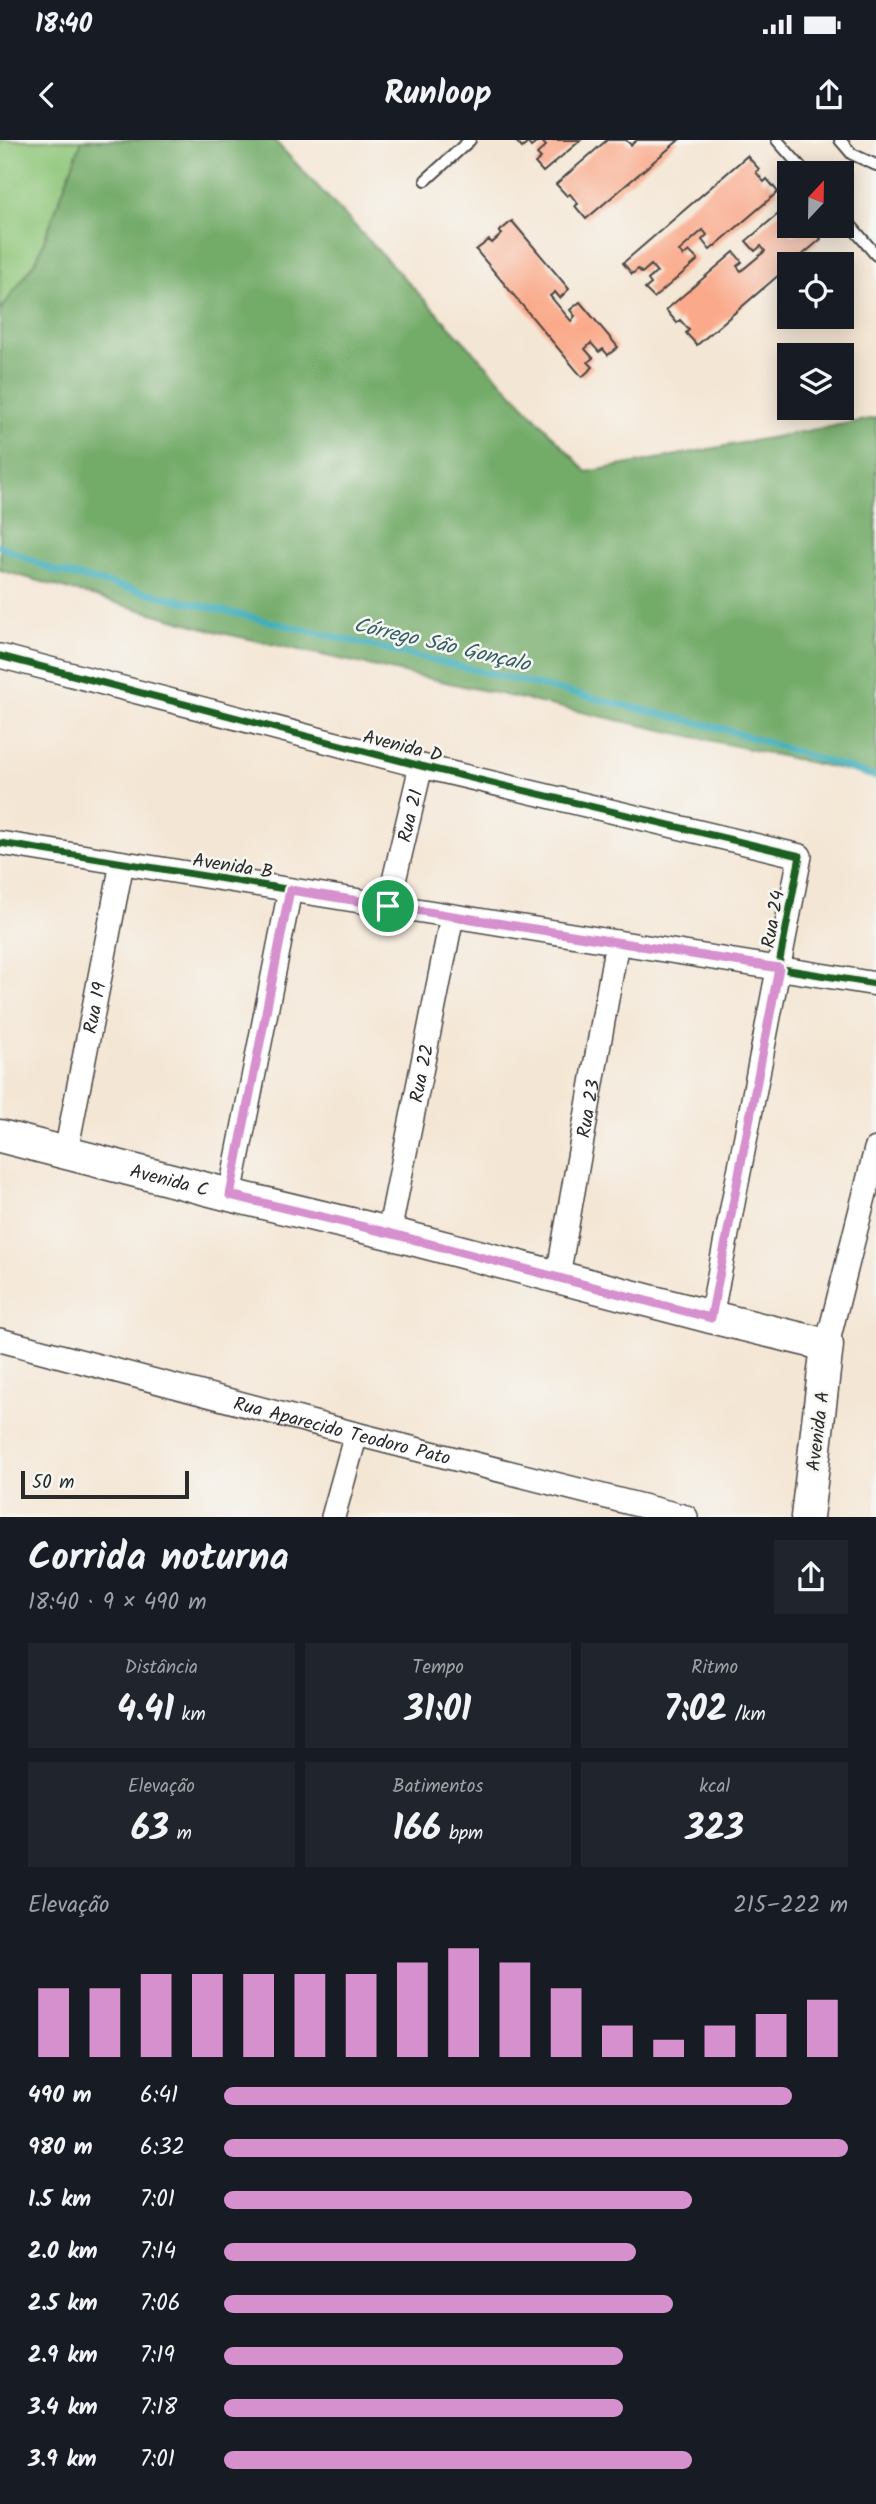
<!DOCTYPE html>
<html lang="pt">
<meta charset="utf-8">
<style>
:root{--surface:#171b24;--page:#20242c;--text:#f1f3f6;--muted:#9ea1a6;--accent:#d690ce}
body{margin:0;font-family:Kalam,sans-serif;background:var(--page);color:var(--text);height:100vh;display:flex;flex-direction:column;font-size:26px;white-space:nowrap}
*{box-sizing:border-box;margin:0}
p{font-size:23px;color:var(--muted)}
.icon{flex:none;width:38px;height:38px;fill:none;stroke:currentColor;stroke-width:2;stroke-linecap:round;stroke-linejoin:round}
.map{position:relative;height:1377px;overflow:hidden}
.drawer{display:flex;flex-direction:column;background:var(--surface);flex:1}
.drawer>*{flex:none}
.needle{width:46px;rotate:22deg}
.controls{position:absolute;left:777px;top:21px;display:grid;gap:14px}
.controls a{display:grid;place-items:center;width:77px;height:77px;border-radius:0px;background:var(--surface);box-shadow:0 4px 18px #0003;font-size:35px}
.scale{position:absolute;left:21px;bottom:18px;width:168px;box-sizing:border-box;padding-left:7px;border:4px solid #2b2b2b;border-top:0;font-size:19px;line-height:24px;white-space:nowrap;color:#2b2b2b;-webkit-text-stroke:5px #f6f6f2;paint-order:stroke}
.pin{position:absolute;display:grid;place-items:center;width:60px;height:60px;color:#fff;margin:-30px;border:4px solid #fff;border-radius:50%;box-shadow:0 2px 7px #0007}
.round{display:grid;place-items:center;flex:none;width:74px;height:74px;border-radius:0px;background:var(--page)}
.head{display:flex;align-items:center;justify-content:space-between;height:119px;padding:0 28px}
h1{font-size:38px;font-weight:800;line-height:52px}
.figures{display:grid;grid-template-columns:repeat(3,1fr);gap:10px;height:119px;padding:7px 28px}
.figures div{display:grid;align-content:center;border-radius:0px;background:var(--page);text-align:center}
.figures b{font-size:35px;font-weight:800}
.figures small{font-size:19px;font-weight:400}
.figures p{font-size:19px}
.chart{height:196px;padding:14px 28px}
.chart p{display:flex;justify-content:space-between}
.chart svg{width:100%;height:126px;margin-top:7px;stroke:var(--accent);stroke-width:6}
ul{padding:0 28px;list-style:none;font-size:23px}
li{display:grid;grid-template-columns:112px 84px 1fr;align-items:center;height:52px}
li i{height:18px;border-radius:9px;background:var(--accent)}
.status{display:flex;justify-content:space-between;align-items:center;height:49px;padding:0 35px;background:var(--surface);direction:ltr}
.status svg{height:19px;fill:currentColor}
header{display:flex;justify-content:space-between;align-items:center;height:91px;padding:0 28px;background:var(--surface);font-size:32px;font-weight:800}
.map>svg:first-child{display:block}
</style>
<div class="status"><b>18:40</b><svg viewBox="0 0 49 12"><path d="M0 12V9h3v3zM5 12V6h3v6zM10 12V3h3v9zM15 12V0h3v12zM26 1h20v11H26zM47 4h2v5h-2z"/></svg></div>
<header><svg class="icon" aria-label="back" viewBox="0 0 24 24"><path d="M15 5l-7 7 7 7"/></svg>Runloop<svg class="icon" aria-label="share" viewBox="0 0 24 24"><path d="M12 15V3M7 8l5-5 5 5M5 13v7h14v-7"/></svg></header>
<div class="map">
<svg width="876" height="1377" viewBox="0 0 876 1377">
<rect width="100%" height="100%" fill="#f6f6f2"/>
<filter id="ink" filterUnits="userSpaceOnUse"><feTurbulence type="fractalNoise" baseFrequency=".0143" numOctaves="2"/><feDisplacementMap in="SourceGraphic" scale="14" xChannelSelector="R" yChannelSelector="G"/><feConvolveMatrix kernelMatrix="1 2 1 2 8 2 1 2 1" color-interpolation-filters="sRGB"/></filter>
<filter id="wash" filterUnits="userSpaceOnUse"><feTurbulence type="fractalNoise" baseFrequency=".00686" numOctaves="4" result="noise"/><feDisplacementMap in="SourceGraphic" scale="28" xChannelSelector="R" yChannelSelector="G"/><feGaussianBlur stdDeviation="1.57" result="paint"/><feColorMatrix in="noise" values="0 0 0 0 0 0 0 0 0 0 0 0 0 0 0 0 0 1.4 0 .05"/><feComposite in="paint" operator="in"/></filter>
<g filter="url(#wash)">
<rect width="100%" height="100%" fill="#f4e6d4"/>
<!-- green -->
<path fill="#8fc679" stroke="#5d7852" stroke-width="2" d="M0,0H82L37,119L0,171Z"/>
<!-- forest -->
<path fill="#73ab69" stroke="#4f6b4a" stroke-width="2" d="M82,0H274L587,332L876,278V637L222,493L0,430V171L37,119Z"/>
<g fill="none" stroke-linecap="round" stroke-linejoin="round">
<!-- stream -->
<path stroke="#3aabb6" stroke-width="7" d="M0,406L55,431L724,589L876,637"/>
</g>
<g id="blocks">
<!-- building -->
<g fill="#faaa8b">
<path d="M515,0H540L531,7L528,3L522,8Z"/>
<path d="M541,0H581L543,32L535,23L541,18L537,14L546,6Z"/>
<path d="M607,0H626L631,5L637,0H679L586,79L575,66L578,64L570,54L567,56L556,44Z"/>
<path d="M747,16L759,29L756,32L764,42L767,39L778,52L710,110L702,100L707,95L703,90L679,111L683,116L689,111L698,120L654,158L645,149L651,144L648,140L657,132L651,125L642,133L638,129L632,134L623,123Z"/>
<path d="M789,65V86H792L788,90L793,96L802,88L806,93L812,88L821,99L697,205L686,193L689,190L680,180L677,183L666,170L734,112L742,122L737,126L741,131L765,111L761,106L755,111L746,101Z"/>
<path d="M512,81L569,149L560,158L555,152L550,156L571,181L575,176L570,170L580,162L618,207L608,215L603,209L599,212L591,203L585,209L593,218L588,222L593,227L582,237L476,110L489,100L492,103L502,94L499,92Z"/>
</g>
</g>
</g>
<g filter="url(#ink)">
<use href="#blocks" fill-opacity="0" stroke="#494744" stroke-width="2"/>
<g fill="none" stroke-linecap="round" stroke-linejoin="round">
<defs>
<g id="lane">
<path d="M777,0L806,33"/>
<path d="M840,0L852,14L876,25"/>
<path d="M426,40L470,0"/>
<path d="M842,75L876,115"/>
</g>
<g id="street">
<path d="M0,516L421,626L800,716L711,1177"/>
<path d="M0,703L876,844"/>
<path id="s1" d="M388,766L421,626"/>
<path id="s2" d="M66,1012L122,723"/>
<path d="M230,1055L290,750"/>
<path id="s3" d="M389,1093L452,776"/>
<path id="s4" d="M558,1136L617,802"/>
<path id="s5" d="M0,1200L356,1294L686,1377"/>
<path d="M827,1205L876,1009"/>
<path d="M333,1377L356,1294"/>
</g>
<g id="secondary">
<path id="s6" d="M0,996L230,1055L389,1093L711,1177L827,1205L807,1377"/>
</g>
</defs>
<!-- lane casing -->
<use href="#lane" stroke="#494744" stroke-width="14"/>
<!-- street casing -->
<use href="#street" stroke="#494744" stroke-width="26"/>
<!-- secondary casing -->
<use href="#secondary" stroke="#494744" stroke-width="35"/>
<!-- lane -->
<use href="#lane" stroke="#fff" stroke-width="10"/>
<!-- street -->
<use href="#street" stroke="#fff" stroke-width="23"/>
<!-- secondary -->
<use href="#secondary" stroke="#fff" stroke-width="32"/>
<defs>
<g id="cycleway">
<path d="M0,516L421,626L800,716L711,1177"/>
<path d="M0,703L876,844"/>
</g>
</defs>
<!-- cycleway casing -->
<use href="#cycleway" stroke="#f6f6f2" stroke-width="11"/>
<!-- cycleway -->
<use href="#cycleway" stroke="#1b5e20" stroke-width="7"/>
</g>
</g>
<g fill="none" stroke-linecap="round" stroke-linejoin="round" filter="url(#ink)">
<defs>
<path id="route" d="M290,750L779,828L711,1178L389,1093L230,1055Z"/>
</defs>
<!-- route casing -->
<use href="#route" stroke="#fff" stroke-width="14"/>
<!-- route -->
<use href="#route" stroke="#d690ce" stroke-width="9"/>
</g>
<g text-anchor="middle" stroke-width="5" stroke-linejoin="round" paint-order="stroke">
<!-- street labels -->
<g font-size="19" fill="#2b2b2b" stroke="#f6f6f2">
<text transform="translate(403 605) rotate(14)" y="7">Avenida D</text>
<text dy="7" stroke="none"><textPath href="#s1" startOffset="93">Rua 21</textPath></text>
<text transform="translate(233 725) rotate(9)" y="7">Avenida B</text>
<text transform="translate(772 779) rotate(-80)" y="7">Rua 24</text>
<text dy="7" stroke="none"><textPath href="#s2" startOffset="147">Rua 19</textPath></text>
<text dy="7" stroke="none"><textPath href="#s3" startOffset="163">Rua 22</textPath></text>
<text dy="7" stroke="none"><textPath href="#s4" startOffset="170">Rua 23</textPath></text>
<text dy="7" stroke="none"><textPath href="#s6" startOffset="175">Avenida C</textPath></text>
<text dy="7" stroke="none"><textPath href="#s5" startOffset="354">Rua Aparecido Teodoro Pato</textPath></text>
<text transform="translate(817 1291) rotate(-83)" y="7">Avenida A</text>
</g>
<!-- water labels -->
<g font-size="21" font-style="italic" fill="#315e63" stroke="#f6f6f2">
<text transform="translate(442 504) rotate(13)" y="7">Córrego São Gonçalo</text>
</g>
</g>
</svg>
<div class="controls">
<a><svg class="needle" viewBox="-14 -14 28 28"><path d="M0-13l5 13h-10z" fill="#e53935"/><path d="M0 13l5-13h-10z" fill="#9ea1a6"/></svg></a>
<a><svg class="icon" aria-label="locate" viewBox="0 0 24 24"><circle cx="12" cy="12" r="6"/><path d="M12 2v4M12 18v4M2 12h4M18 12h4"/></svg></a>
<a><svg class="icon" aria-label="layers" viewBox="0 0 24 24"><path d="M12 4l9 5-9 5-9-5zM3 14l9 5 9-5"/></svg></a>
</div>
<div class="scale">50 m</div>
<div class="pin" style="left:388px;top:766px;background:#1e9e55"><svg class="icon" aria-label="arrive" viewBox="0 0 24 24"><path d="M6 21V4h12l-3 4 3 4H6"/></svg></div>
</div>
<section class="drawer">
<div class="head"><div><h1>Corrida noturna</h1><p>18:40 · 9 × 490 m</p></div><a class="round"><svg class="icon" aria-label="share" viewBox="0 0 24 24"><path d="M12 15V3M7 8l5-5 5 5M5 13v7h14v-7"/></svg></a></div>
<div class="figures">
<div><p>Distância</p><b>4.41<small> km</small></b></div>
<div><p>Tempo</p><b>31:01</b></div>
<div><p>Ritmo</p><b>7:02<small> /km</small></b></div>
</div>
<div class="figures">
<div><p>Elevação</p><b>63<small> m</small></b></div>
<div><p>Batimentos</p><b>166<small> bpm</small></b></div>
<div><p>kcal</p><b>323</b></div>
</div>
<div class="chart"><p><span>Elevação</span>215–222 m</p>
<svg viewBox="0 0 160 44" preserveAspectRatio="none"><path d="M5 44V20M15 44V20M25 44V15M35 44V15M45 44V15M55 44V15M65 44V15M75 44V11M85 44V6M95 44V11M105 44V20M115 44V33M125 44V38M135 44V33M145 44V29M155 44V24"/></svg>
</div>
<ul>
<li><b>490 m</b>6:41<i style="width:91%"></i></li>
<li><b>980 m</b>6:32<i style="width:100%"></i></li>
<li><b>1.5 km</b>7:01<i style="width:75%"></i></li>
<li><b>2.0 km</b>7:14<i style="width:66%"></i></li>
<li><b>2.5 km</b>7:06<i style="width:72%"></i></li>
<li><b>2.9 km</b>7:19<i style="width:64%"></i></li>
<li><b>3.4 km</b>7:18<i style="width:64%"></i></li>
<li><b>3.9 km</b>7:01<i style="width:75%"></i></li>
</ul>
</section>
